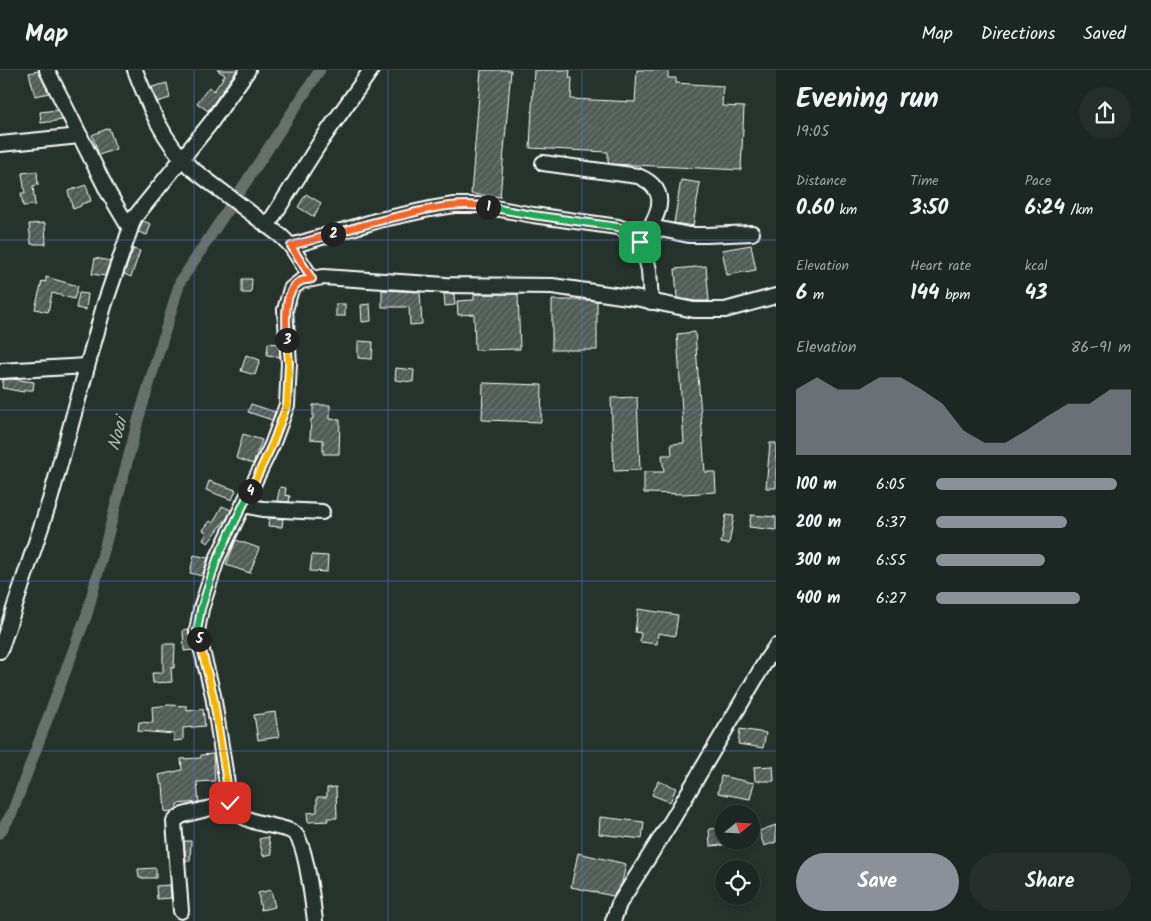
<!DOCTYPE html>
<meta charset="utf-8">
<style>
:root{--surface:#1c2622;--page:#252e2a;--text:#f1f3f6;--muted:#a0a5a5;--line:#3a4340;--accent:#8c9099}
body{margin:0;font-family:Kalam,sans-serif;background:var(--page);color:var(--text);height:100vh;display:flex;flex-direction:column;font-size:19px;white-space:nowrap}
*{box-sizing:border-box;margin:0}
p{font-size:16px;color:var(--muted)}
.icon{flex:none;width:28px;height:28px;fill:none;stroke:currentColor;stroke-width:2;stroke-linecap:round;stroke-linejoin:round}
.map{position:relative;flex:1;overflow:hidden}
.panel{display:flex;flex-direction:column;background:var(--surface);width:375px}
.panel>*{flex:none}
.needle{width:32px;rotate:72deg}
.tools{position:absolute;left:715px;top:735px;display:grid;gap:10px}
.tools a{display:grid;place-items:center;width:45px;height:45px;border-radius:50%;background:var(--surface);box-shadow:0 2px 8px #0003,0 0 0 1px var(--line);font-size:25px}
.pin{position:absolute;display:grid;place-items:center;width:42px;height:42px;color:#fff;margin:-21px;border-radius:10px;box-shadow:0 2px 8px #0006}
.km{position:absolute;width:25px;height:25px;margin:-12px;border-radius:50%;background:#222;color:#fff;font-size:14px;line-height:25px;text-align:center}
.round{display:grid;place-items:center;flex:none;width:52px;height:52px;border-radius:26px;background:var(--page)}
.overview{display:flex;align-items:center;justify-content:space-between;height:85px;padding:0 20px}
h1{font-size:28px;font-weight:600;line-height:38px}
.metrics{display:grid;grid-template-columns:repeat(3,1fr);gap:8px;height:85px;padding:5px 20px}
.metrics div{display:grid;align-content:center}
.metrics b{font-size:21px;font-weight:600}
.metrics small{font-size:14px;font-weight:400}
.metrics p{font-size:14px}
.chart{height:140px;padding:10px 20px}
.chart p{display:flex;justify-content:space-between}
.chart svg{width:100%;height:90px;margin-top:5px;fill:var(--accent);opacity:.7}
.cta{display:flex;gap:10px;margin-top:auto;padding:10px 20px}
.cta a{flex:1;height:58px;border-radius:30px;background:var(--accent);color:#fff;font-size:20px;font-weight:600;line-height:58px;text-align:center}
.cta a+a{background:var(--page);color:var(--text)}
ul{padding:0 20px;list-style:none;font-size:16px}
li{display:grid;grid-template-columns:80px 60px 1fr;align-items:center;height:38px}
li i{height:12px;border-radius:6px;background:var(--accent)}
header{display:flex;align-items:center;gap:30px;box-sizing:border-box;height:70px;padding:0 25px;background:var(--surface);border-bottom:1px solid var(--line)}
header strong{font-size:24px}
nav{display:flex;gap:28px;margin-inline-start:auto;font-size:18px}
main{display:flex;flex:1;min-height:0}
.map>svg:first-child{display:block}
</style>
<header>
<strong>Map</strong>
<nav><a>Map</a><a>Directions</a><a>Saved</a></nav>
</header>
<main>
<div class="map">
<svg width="776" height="851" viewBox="0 0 776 851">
<defs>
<pattern id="building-hatch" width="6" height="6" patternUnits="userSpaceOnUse" patternTransform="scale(1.25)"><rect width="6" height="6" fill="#515c57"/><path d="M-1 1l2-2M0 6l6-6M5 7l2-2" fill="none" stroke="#6b7470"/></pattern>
</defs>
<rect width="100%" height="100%" fill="#26332d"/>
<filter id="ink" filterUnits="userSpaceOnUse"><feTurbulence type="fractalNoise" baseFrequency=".02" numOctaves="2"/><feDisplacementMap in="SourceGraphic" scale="10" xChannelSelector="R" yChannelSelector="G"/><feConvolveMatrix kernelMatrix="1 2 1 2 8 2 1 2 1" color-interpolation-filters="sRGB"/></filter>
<g filter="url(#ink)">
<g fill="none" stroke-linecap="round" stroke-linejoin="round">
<!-- canal -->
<path stroke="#67706c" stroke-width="11" d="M0,763L12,743L87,544L139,347L180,212L320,0"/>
</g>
<!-- building -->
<g fill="url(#building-hatch)" stroke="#fff">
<path d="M217,0H237L208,41L197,33L209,17L214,21L225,5Z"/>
<path d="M481,0H511L500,127L471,124Z"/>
<path d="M534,0H570L569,8H572L571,29L635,32L637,0H668V8H676V13L723,16L722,36L744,37L741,100L612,94L608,93V82L530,78Z"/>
<path d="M38,1L49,23L35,26L29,3Z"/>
<path d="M167,13L170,28L157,32L152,17Z"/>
<path d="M57,40L62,50L41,53L40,42Z"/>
<path d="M109,58L116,79L99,85L92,65Z"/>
<path d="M37,101L38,115L33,116L35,135L23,136L21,123H25L22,103Z"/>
<path d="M681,110L700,113L693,156L674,153Z"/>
<path d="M86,115L91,131L81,134V136L73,139L68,121Z"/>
<path d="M306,124L321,133L314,147L298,137Z"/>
<path d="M143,151L151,154L147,165L138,162Z"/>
<path d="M45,153L46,174H31L29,154Z"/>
<path d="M751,175L756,200L727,205L722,180Z"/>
<path d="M133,179L140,181L131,207L124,204Z"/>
<path d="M95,188L110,191L105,206L92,204Z"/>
<path d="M706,196L709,231H695L677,228L675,199Z"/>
<path d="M46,207L78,216L74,229L52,223L48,242L35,239L42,211L46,212Z"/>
<path d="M242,209H252L251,223H242Z"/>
<path d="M382,220L420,222L422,254L410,255L409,237H382Z"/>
<path d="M79,223L88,224L86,240L76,238Z"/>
<path d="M444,224H454L455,235L445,236Z"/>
<path d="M474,224H518L520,279L475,280L474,244L458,245L457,231L474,230Z"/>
<path d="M552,230H587L597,231V280H552Z"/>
<rect x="336" y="234" width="9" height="12"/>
<path d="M370,234L371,251L362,252L361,235Z"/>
<path d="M695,262L705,402H715L716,422L684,424L644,423V402H664L662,385H672L671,374L684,373L677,264Z"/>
<path d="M358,271L373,272L372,289L358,288Z"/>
<path d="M268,273L279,274L280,287L267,285Z"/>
<path d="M246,285L260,290L255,305L241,301Z"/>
<path d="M396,298L414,300L413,312L395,310Z"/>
<path d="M12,309L34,312L33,320H24V322L2,318L3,310Z"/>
<path d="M483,313L542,315L541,352L482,350Z"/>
<path d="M637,327L640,400L614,401L611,328Z"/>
<path d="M251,334L275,342L272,350L248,342Z"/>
<path d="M313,335H330V349L340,350L339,384H323V370L310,369L311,349H313Z"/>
<path d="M243,364L262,370L253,394L236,388Z"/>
<path d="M770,373H776V418H766Z"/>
<path d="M209,411L236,420L232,430L206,420Z"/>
<path d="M280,417L286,418L285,425L290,426L289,432L277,431Z"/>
<path d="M222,436L231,440L227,448L208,473L203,470L207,463L203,460L210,451L213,453Z"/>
<path d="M726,445L734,446L729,474L721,473Z"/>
<path d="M751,445L776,447V460L749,457Z"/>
<path d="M269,448L283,449L282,457L268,456Z"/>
<path d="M236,470L259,478L250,503L226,495Z"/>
<path d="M194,485L208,488L202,506L190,503Z"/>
<path d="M312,485L328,486L327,502L310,501Z"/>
<path d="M638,539L678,545L675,566L658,563L657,574L640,572L641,563L635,562Z"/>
<path d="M188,559L193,580L184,581L183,560Z"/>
<path d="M163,574H175L174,598H171L172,612L153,613L152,603H163Z"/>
<path d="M169,635L187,636V641L203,639L205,656L183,658V670L174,671V664L138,661L139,652L153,653L152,637Z"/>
<path d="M275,642L279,667L258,670L254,645Z"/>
<path d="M740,659L766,663L763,678L738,674Z"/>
<path d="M213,684L215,711L197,712L199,732L177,734V738L173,741L165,742L163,714H161L159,705L182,700L181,689L201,688V685Z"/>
<path d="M773,696L774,711H755L754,697Z"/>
<path d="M721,706L754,713L750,729L718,723Z"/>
<path d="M658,711L676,718L670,732L652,725Z"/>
<path d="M336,717L337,748H327L328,751L308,752L307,743L317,742V727H327V718Z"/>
<path d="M600,747L644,752L642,769L599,764Z"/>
<path d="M776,755V772L764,776L759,761Z"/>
<path d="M724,758V775L710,776L709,759Z"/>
<path d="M268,767L272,784L263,786L259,769Z"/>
<path d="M184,771H191L190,791H186Z"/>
<path d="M578,783L626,794L622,813L613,826L571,817Z"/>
<path d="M156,798V808H139L138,799Z"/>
<path d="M170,815L171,828L157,829L156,816Z"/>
<path d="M271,820L275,837L261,840L258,823Z"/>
</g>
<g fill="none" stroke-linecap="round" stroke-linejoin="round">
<defs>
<g id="minor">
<path d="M47,0L108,122L130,159"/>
<path d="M135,0C149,36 163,71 191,98L281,166L291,176L312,209"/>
<path d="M0,74L80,66"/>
<path d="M543,93L638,106C674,121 657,149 640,172"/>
<path d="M267,156L321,71L371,0"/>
<path d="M651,157L689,165H707L752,163"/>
<path d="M291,176L379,150L430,139L454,135H478L533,145L618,157L634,163L640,172L645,184L649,200L651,232"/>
<path d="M0,301L87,296"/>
<path d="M243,435L263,439L322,442"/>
<path d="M0,581L50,430L104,236L134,148L209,55L248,0"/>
<path d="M181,841L174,752L178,748L183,745L230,733"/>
<path d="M315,851C313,834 306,774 295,764C291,760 286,759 281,758C262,753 240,752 230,733L213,625L197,561L201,539L217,489L272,375L287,335L289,293L285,240L291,219L301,211L323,207L446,215L552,216L635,228L694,240H725L776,226"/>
<path d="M613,851L619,834L672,750L767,589L776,576"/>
</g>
</defs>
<!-- minor casing -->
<use href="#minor" stroke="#fff" stroke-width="18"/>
<!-- minor -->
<use href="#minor" stroke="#26332d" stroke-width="14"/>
</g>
</g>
<g fill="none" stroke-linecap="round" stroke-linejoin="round" filter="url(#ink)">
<defs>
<path id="split-1" d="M488,137L533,145L618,157L634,163L640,172"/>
<path id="split-2" d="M333,164C359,156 385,149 412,143C437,137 463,132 488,137"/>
<path id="split-3" d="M287,270C286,253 282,221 301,211C304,210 309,210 312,209L291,176L333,164"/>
<path id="split-4" d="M250,421L272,375L287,335L289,293L287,270"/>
<path id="split-5" d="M199,569L197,561L201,539L217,489L250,421"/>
<path id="split-6" d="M199,569L213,625L230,733"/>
</defs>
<!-- split-1 casing -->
<use href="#split-1" stroke="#fff" stroke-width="10"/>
<!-- split-2 casing -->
<use href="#split-2" stroke="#fff" stroke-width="10"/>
<!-- split-3 casing -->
<use href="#split-3" stroke="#fff" stroke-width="10"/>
<!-- split-4 casing -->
<use href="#split-4" stroke="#fff" stroke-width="10"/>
<!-- split-5 casing -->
<use href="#split-5" stroke="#fff" stroke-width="10"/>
<!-- split-6 casing -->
<use href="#split-6" stroke="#fff" stroke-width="10"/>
<!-- split-1 -->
<use href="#split-1" stroke="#22a559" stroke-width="6"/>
<!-- split-2 -->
<use href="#split-2" stroke="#f0652b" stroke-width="6"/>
<!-- split-3 -->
<use href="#split-3" stroke="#f0652b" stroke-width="6"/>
<!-- split-4 -->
<use href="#split-4" stroke="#f5b400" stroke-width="6"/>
<!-- split-5 -->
<use href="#split-5" stroke="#22a559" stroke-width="6"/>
<!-- split-6 -->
<use href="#split-6" stroke="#f5b400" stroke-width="6"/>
</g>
<!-- grid -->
<path fill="none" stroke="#567ae2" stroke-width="1" stroke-opacity="0.55" d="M194,0V851M388,0V851M582,0V851M0,170H776M0,340H776M0,511H776M0,681H776"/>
<g text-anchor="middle" stroke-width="4" stroke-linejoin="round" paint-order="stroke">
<!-- water labels -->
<g font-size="18" font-style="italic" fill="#b3b8b6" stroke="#26332d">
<text transform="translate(117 364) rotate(-75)" y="6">Noai</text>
</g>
</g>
</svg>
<div class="tools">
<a><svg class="needle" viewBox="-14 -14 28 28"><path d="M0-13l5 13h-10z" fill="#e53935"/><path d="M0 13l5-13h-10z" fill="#a0a5a5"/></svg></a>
<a><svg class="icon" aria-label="locate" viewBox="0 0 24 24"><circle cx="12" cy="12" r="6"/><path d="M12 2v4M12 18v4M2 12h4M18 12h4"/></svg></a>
</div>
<div class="pin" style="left:640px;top:172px;background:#1e9e55"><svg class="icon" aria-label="arrive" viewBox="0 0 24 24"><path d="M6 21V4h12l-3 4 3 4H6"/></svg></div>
<div class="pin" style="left:230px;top:733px;background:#d93025"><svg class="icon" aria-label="check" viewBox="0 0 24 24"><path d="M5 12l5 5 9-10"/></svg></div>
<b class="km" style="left:488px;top:137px">1</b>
<b class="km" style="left:333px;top:164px">2</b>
<b class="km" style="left:287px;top:270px">3</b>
<b class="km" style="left:250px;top:421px">4</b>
<b class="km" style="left:199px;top:569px">5</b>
</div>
<section class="panel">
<div class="overview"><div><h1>Evening run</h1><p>19:05</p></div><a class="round"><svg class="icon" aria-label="share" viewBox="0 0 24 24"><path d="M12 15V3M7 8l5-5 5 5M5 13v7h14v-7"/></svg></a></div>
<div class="metrics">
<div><p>Distance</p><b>0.60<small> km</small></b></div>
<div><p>Time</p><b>3:50</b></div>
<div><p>Pace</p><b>6:24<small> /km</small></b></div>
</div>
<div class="metrics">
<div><p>Elevation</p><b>6<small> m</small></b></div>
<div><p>Heart rate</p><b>144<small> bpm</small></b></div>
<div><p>kcal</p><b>43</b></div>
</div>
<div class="chart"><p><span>Elevation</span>86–91 m</p>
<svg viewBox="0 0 160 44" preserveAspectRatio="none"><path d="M0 44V12L10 6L20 12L30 12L40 6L50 6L60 12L70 19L80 32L90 38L100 38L110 32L120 25L130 19L140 19L150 12L160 12V44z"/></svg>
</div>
<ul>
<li><b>100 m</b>6:05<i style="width:93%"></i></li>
<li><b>200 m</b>6:37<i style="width:67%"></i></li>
<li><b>300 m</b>6:55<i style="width:56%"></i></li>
<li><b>400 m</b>6:27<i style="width:74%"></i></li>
</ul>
<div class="cta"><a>Save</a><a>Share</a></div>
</section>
</main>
